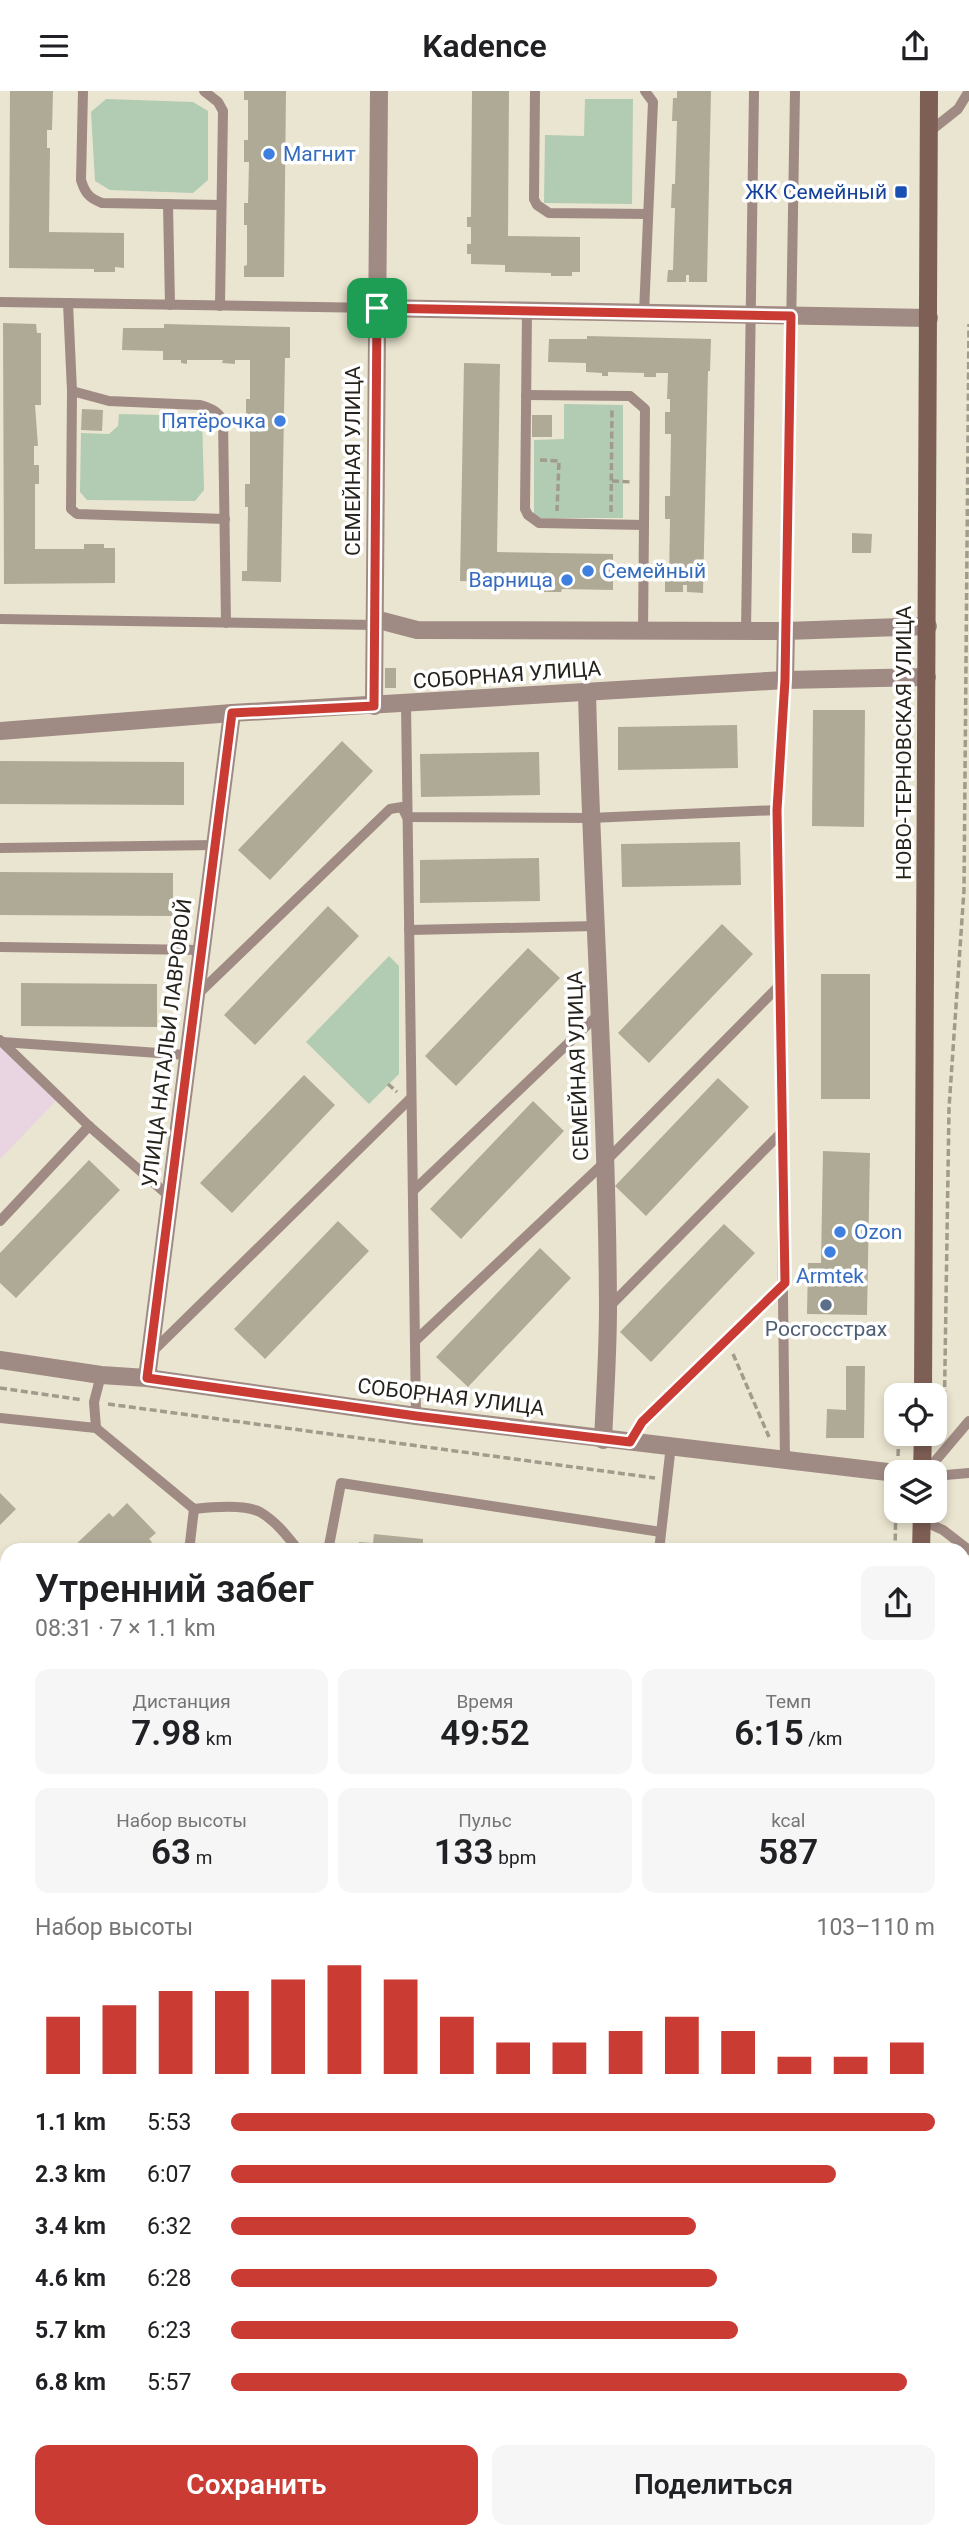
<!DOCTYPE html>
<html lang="ru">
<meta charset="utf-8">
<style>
:root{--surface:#fff;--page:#f6f6f6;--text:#202124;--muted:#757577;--accent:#c93b33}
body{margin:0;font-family:Roboto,sans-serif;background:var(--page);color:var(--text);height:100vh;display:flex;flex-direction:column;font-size:26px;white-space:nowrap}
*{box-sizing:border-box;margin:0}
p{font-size:23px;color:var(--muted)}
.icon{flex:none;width:38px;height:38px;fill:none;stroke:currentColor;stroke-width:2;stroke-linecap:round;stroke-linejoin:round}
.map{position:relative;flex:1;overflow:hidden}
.drawer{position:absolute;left:0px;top:1452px;width:970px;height:996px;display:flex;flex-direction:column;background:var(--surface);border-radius:21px 21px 0 0;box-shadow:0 4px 10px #0003}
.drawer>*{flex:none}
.tools{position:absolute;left:884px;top:1292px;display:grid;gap:14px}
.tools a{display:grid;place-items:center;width:63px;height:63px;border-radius:14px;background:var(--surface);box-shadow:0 4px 10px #0003;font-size:35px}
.pin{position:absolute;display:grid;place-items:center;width:60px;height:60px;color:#fff;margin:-30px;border-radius:14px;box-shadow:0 4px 10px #0006}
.round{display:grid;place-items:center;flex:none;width:74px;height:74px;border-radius:14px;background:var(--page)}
.overview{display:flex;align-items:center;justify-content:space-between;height:119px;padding:0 35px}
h1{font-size:38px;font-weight:600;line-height:52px}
.figures{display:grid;grid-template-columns:repeat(3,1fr);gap:10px;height:119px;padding:7px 35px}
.figures div{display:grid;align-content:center;border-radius:14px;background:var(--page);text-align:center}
.figures b{font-size:35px;font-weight:600}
.figures small{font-size:19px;font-weight:400}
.figures p{font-size:19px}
.chart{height:196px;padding:14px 35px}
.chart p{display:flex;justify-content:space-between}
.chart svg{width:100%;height:126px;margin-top:7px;stroke:var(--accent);stroke-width:6}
.action{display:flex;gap:14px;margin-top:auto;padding:14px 35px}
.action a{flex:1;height:80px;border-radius:14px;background:var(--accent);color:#fff;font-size:28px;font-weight:600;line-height:80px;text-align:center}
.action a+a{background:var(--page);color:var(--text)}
ul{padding:0 35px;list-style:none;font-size:23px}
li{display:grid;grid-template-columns:112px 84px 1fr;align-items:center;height:52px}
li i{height:18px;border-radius:9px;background:var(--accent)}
header{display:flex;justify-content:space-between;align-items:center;height:91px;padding:0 35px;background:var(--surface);font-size:32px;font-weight:600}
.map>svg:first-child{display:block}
</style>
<header><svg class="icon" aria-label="menu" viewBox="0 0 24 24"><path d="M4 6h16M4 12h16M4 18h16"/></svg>Kadence<svg class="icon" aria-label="share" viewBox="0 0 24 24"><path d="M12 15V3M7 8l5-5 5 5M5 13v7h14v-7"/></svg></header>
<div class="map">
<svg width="969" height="2447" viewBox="0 0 969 2447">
<rect width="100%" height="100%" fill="#eae5d0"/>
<!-- education -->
<path fill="#e9d4e2" d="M0,955L56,1010L0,1068Z"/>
<!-- green -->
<g fill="#b2cbb3">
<path d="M106,8L193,11L208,20V89L193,102L110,99L95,90L91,21Z"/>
<path d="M585,8H633L632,113L544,112L545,44L584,45Z"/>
<path d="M564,313L623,314V427H534V349L564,348Z"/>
<path d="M119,323L202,325L204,399L195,410L87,409L80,401L81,342L109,343L118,335Z"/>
<path d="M389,865L399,875V983L369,1013L306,951Z"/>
<path d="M0,2197L7,2204V2281L0,2274Z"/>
<path d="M161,2441H260L264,2447H166Z"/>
</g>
<!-- building -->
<g fill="#aeaa96">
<path d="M10,0H53L52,39H47V57H50L49,141L124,142V177L115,176V181H94V178L9,177Z"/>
<path d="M244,0H286L284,186H244V175L247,174V134H244V112H248L249,71H244V49H248V9H244Z"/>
<path d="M472,0H509L508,145L580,146V181H572V185H551V182L505,181V174L471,173V163H467V153H471V136H467V126H471Z"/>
<path d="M677,0H711L707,191H689V184H686V191H667L668,179H673L675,117H671L672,93H675L677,30H672L673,7H677Z"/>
<path d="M3,232L36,233L37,242H41V314H35L38,355H34V374H39V393H35V458H84V453H104V457H115V492L4,493Z"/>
<path d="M164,233L290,236V267H285L281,491L242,490V480H247L248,416H245V393H250V331H246V308H250V269H235V273L222,272L223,269H187V273L181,272V269H163V260L122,259L123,237H164Z"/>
<path d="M587,245L711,248L710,280H708L703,502L687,501V494H683V501H665V490H669L670,428H665V405H670L671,343H665V321H670V308H667L668,282H656V286H644V282L608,281V285H602V282L586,281V272L548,271L549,248H587Z"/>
<path d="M464,272L500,273L497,461L613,463V499L562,498L561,501H541V498L494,497V491L460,490Z"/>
<path d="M82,318L103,319L102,340L81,339Z"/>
<rect x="532" y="324" width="20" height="22"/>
<path d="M852,442L872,443L871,462H852Z"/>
<rect x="385" y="577" width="11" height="20"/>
<path d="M813,619H865L864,736L812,735Z"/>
<path d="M737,634L738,677L618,679V636Z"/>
<path d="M342,650L373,680L270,789L238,759Z"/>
<path d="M539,661L540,704L421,706L420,663Z"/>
<path d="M0,670L184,671V714L0,713Z"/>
<path d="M740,751L741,794L622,796L621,753Z"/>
<path d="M539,767L540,810L420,812V769Z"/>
<path d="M0,781L173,782V825L0,824Z"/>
<path d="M328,815L359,845L255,954L224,924Z"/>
<path d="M722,833L753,863L649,972L618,942Z"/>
<path d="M528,857L560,887L456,995L425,965Z"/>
<rect x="821" y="883" width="49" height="125"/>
<path d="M21,892L157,893V936L21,935Z"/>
<path d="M304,984L335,1014L232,1122L200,1092Z"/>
<path d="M718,987L749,1016L646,1125L615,1095Z"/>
<path d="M533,1010L564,1040L461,1148L430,1118Z"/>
<path d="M823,1060L870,1062L867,1224L807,1223L808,1172H821Z"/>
<path d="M89,1069L120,1099L16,1207L0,1192V1162Z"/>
<path d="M338,1130L369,1160L265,1268L234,1238Z"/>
<path d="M724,1133L755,1162L651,1271L620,1241Z"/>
<path d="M540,1157L571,1187L468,1296L436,1266Z"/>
<path d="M846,1275H865L864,1347H826L827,1318L846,1319Z"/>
<path d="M0,1402L16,1418L0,1434Z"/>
<path d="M127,1412L156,1442L149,1448L152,1451L143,1460H74L72,1457L109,1422L113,1426Z"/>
<path d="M374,1443L423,1448V1453H432L431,1460H358L359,1451L373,1452Z"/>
<path d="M451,1453L494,1458V1460H450Z"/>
<path d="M0,1523L4,1527L7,1524V1588L3,1584L0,1586Z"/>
<path d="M7,1602V1655L0,1648V1603L3,1606Z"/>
<path d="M963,1648L969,1649V1689H963Z"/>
<rect x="966" y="1760" width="3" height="133"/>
<path d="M0,1868L7,1876V1907L0,1899Z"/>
<path d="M966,1920H969V2097H962Z"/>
<path d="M0,1929L7,1937V1988L0,1981Z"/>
<path d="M0,2023L7,2031V2088L0,2080Z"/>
<path d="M7,2395V2441H18L11,2447H0V2402Z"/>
<path d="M969,2398V2447H925L931,2441H962V2405Z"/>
<path d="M372,2441H423L426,2447H378Z"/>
</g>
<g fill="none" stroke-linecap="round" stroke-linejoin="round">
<!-- path -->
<g stroke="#a09c8c" stroke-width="3.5" stroke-dasharray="7 3.5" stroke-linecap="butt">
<path d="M540,369L559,370L557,420"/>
<path d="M612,390L632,391"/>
<path d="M611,421L612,316"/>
<path d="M388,993L397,1001"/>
<path d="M733,1263L769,1346"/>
<path d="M0,1297L83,1309"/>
<path d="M902,1304L903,1292"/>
<path d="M108,1313L655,1387"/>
<path d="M944,1338L949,1017L964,799L969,233"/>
<path d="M898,1365L899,1342"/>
<path d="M943,1426L944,1399"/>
<path d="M895,1460L896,1408"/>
<path d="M962,2315L969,2307"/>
</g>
<!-- service -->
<g stroke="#a08a84" stroke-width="10">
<path d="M83,0L81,89C85,102 89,107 102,112L221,114"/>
<path d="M204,0L218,11L223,20L220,215"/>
<path d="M535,0L534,108L537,114L549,122L648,123"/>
<path d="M929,41L958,18L969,0"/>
<path d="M168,113L170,214"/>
<path d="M0,211L377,217"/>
<path d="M68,212L72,300L71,418L77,423L225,428"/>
<path d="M527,220L525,418L528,424L539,432L644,434L643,540"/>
<path d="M644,222L653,11L645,0"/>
<path d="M72,300L109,310L200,314C211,317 217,320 223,329L226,532"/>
<path d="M526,304L630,305L645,318L644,434"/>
<path d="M0,528L375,534"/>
<path d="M786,540L795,0"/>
<path d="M746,541L754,0"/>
<path d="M406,613L416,1325"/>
<path d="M0,757L215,754"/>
<path d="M409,839L596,835"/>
<path d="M0,856L201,859"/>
<path d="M197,904L390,718L402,716L407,726L590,727L777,719"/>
<path d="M0,949L89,1035L170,1106"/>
<path d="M2,951L187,964"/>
<path d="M413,1100L599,923"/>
<path d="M0,1130L89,1035"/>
<path d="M608,1217L782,1041"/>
<path d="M415,1250L604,1072L780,894"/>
<path d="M152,1261L411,1007"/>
<path d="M0,1327L96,1337L94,1311L101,1284"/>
<path d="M96,1337L194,1418C211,1416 244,1413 260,1421C276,1430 288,1446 299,1460"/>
<path d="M630,1351L642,1331L785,1192"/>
<path d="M785,1369L777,719L785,589"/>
<path d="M926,1381L969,1330"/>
<path d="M934,1385L969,1382"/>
<path d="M921,1429L943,1439L969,1459"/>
<path d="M189,1460L194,1418"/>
<path d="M328,1460L341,1392L661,1441"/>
<path d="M659,1460L671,1354"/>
<path d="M962,1596L969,1595"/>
<path d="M0,1696L7,1704"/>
<path d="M0,1915L7,1922"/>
<path d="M0,1999L7,2007"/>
<path d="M0,2102L7,2109"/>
<path d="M0,2290L7,2297"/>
<path d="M0,2384L7,2378"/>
<path d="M149,2441L155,2447"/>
<path d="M446,2441L452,2447"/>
<path d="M637,2441L642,2447"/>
<path d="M840,2441L848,2447"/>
<path d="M392,2447L398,2441"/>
<path d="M672,2447L678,2441"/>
<path d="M737,2447V2441"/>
</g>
<!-- minor -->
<g stroke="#a08a84" stroke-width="18">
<path d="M377,217L929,227"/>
<path d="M375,528L417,539L786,540"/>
<path d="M785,589L927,586"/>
<path d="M587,601C592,806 607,1011 608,1216C608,1260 605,1305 603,1349"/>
<path d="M374,615L379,0"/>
<path d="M0,640L232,622L785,589L786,540L928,535"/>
<path d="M0,1269L101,1284L147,1287L416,1325L896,1382"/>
<path d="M147,1287L232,622"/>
</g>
<!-- secondary -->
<g stroke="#7e5f56" stroke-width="18">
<path d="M923,1304L929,0"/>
<path d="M922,1381L923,1342"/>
<path d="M921,1460L922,1419"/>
<path d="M962,2182L969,2183"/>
</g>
<!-- primary -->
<g stroke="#654136" stroke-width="18">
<path d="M962,2250L969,2243"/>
<path d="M793,2447L798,2441"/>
</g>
</g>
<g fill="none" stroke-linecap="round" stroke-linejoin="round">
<defs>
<path id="route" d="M377,217L791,225L785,589L777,719L785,1192L642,1331L630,1351L416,1325L147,1287L232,622L374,615Z"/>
</defs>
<!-- route casing -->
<use href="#route" stroke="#fff" stroke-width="14"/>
<!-- route -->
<use href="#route" stroke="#c93b33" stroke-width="9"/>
</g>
<!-- markers -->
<g fill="#3f7fe0" stroke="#fff" stroke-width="2.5">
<circle cx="269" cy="63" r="7"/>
<circle cx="280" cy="330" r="7"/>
<circle cx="588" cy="480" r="7"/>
<circle cx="567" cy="489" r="7"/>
<circle cx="840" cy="1141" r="7"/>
<circle cx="830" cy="1161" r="7"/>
</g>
<rect fill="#1a4fb4" stroke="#fff" stroke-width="2.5" x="894" y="94" width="14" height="14" rx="3.5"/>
<circle fill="#5c6f8a" stroke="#fff" stroke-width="2.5" cx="826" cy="1214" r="7"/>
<g text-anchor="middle" stroke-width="7" stroke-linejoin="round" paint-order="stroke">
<!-- shop labels -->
<g font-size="21" fill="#366cbe" stroke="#fff" text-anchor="start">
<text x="283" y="70">Магнит</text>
<text x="266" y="337" text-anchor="end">Пятёрочка</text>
<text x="602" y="487">Семейный</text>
<text x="553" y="496" text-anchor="end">Варница</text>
<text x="854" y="1148">Ozon</text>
<text x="830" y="1192" text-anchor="middle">Armtek</text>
</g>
<!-- transit labels -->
<g font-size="21" fill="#164399" stroke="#fff" text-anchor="end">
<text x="887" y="108">ЖК Семейный</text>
</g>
<!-- street labels -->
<g font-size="21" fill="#25231b" stroke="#fff">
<text transform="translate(353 370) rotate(-90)" y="7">СЕМЕЙНАЯ УЛИЦА</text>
<text transform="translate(507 584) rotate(-4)" y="7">СОБОРНАЯ УЛИЦА</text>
<text transform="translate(904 652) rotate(-90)" y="7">НОВО-ТЕРНОВСКАЯ УЛИЦА</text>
<text transform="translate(167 952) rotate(-83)" y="7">УЛИЦА НАТАЛЬИ ЛАВРОВОЙ</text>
<text transform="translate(578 975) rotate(-92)" y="7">СЕМЕЙНАЯ УЛИЦА</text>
<text transform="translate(451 1306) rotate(7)" y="7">СОБОРНАЯ УЛИЦА</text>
</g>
<!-- service labels -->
<g font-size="21" fill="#4e5e75" stroke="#fff">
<text x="826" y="1245">Росгосстрах</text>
</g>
</g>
</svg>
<div class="tools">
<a><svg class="icon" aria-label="locate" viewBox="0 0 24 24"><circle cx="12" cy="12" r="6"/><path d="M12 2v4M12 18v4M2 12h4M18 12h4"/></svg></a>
<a><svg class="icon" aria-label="layers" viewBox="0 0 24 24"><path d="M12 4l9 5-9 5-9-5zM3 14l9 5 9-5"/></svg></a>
</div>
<div class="pin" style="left:377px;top:217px;background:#1e9e55"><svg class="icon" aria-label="arrive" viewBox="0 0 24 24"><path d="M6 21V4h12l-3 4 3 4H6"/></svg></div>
<section class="drawer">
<div class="overview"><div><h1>Утренний забег</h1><p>08:31 · 7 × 1.1 km</p></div><a class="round"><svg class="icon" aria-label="share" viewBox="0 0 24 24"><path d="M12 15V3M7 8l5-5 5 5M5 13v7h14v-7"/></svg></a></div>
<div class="figures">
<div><p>Дистанция</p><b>7.98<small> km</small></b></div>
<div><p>Время</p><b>49:52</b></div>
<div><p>Темп</p><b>6:15<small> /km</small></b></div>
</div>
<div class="figures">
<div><p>Набор высоты</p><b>63<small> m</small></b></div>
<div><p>Пульс</p><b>133<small> bpm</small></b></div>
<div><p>kcal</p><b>587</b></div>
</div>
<div class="chart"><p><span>Набор высоты</span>103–110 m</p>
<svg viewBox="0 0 160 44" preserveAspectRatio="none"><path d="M5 44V24M15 44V20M25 44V15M35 44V15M45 44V11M55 44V6M65 44V11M75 44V24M85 44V33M95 44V33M105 44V29M115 44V24M125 44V29M135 44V38M145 44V38M155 44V33"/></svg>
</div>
<ul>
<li><b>1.1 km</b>5:53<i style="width:100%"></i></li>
<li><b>2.3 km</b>6:07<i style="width:86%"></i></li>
<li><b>3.4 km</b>6:32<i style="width:66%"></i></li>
<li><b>4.6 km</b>6:28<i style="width:69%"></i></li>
<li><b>5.7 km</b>6:23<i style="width:72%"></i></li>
<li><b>6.8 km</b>5:57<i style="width:96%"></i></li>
</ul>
<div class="action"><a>Сохранить</a><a>Поделиться</a></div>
</section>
</div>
